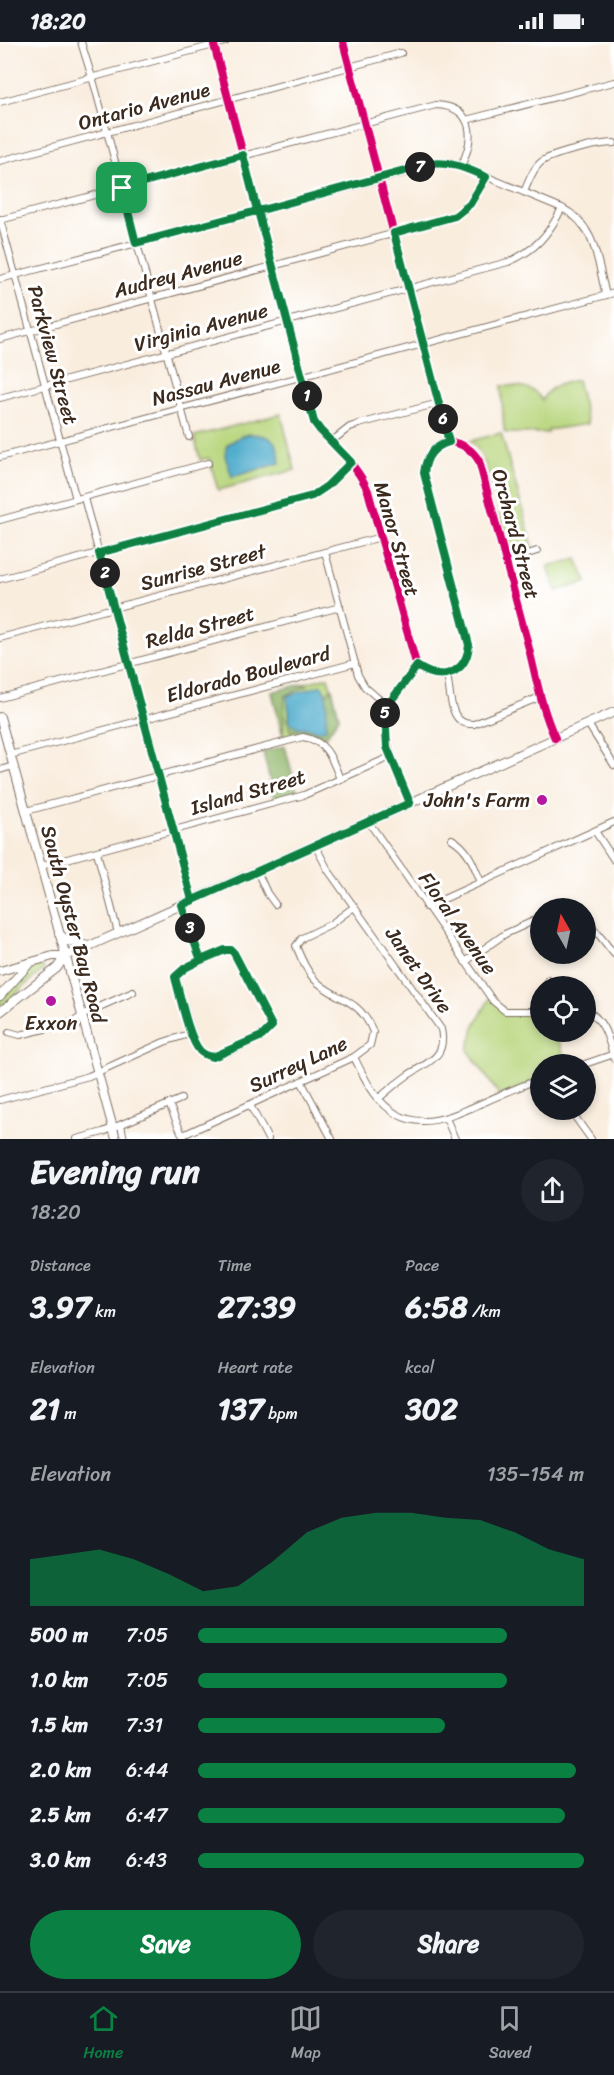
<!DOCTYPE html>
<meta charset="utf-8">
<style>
:root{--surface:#171b24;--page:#20242c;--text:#f1f3f6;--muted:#9ea1a6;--line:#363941;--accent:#0b8043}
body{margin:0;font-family:Sriracha,sans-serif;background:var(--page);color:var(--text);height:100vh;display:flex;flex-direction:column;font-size:22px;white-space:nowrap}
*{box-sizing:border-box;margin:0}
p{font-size:20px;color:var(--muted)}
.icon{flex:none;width:33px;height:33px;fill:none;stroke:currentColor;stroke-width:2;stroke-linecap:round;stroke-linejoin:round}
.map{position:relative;height:1097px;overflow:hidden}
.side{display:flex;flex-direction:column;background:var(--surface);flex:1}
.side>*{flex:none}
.needle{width:39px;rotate:351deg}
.controls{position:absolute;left:530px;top:856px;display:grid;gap:12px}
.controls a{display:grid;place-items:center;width:66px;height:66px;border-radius:50%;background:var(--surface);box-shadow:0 3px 9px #0003;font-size:30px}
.pin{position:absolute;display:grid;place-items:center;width:51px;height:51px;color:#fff;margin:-26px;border-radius:12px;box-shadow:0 3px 9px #0006}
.km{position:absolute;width:30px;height:30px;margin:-15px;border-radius:50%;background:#222;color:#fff;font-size:16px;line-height:30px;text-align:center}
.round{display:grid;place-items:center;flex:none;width:63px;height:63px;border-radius:32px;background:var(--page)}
.head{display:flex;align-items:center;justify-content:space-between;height:102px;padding:0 30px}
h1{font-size:33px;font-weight:700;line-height:45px}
.stats{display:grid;grid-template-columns:repeat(3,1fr);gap:9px;height:102px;padding:6px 30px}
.stats div{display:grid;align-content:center}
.stats b{font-size:30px;font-weight:700}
.stats small{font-size:16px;font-weight:400}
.stats p{font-size:16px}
.chart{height:168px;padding:12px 30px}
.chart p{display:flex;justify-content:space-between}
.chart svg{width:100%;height:108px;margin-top:6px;fill:var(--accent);opacity:.7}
.primary-button{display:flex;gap:12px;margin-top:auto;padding:12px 30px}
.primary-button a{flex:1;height:69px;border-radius:36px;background:var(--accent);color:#fff;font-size:24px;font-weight:700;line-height:69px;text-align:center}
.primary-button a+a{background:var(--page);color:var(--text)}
ul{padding:0 30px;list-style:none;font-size:20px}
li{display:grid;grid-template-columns:96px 72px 1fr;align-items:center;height:45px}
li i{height:15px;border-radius:8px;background:var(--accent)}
.status{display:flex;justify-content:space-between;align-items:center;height:42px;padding:0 30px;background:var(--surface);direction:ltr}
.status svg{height:16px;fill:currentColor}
.menu{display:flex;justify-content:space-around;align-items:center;height:84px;border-top:2px solid var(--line);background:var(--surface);font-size:16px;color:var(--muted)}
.menu a{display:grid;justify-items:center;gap:3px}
.menu .active{color:var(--accent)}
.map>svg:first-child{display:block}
</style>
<div class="status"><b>18:20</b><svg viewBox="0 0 49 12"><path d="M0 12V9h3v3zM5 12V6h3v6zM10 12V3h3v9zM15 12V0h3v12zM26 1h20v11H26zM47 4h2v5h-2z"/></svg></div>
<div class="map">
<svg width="614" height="1097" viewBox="0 0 614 1097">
<rect width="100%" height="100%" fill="#fff"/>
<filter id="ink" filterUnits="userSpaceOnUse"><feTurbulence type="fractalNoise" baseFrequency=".0167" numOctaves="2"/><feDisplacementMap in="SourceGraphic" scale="12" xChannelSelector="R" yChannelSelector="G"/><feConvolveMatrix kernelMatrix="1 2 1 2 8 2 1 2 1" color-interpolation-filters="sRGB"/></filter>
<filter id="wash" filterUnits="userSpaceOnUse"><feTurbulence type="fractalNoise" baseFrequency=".008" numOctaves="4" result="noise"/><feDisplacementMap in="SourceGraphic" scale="24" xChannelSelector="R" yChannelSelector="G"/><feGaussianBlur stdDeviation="1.35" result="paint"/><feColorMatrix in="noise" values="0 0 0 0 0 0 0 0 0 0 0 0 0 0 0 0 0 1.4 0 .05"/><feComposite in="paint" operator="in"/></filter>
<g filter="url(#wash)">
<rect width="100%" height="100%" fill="#f9edde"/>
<!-- green -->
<g fill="#b7d57b" stroke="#79804c" stroke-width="1.5">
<path d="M577,338L588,382L548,388V391H506L504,388L501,344C516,343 535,343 542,359C547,344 563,341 577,338Z"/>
<path d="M281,372L295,428L218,448L209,416L200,418L194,394Z"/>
<path d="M501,391L533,504L531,506L510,512C503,486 491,414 470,399Z"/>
<path d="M577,517L587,540L556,549L548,524Z"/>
<path d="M328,635L339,675L324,696C310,688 298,690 283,694L272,650Z"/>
<path d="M42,922L44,927L0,965V957L25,929Z"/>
<path d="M490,956L505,969H540V990H555L568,1023H540V1037L500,1054L468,1008L475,983Z"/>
</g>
<!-- forest -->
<g fill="#91b66b" stroke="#667044" stroke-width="1.5">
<path d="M302,642L307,643L285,654L283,694L272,650Z"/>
<path d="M332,646L339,675L325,696C313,689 304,687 290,689L287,678L293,671L316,662Z"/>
<path d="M285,704L297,750L274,756L263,710Z"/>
</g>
<!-- water -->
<g fill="#4dabcc" stroke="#446a75" stroke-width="1.5">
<path d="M250,392C272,393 279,398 280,421L232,435L225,414L227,403L241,394Z"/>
<path d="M321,643C331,655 325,673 326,687L317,689C308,683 298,689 290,680L287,654Z"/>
</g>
</g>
<g filter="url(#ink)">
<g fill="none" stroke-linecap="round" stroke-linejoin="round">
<defs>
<g id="minor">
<path d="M81,0L95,45L189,395"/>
<path d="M343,0L449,400C463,401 472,407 479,419C495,479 511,539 527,599C536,633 540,663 555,696"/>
<path d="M214,3L314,380C331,405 356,419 368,449L417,625L387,664L385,669C384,706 396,727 410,761"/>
<path d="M0,60L225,0"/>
<path d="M466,78L614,40"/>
<path d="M0,119L401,11"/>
<path d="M524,150C528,141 532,128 540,121C549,112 600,101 614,101"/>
<path d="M0,177L76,457"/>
<path d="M0,178L436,63C475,65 475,96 461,124"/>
<path d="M0,237L442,121L461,124L562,166C596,183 597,219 606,253"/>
<path d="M0,297L444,178C467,170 475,156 486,135"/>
<path d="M0,356L508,220C535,209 549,192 562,166"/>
<path d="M332,399L350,385L359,382L439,361"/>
<path d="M0,415L614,251"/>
<path d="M84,456L192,858"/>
<path d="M0,478L208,421"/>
<path d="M325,510L358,633L365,645L387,664"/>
<path d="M506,519L537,509"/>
<path d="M0,537L312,454L327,444L351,420"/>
<path d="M0,596L381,495"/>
<path d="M417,625C440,640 466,633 469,603L424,431C426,414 432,405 449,400"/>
<path d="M447,632C451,651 448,684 474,682L540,655"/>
<path d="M0,656L340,565"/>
<path d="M588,682L614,723"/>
<path d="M10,713L355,621"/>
<path d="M0,728L13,724"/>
<path d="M26,769L303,695C327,699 332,717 340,737"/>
<path d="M368,779L493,959L505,969H540"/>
<path d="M595,789L614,818"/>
<path d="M452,797C469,807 473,822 481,840"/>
<path d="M315,803L328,828L441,987C447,1016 428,1020 408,1033C398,1040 388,1048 378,1057"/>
<path d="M97,810L118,891"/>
<path d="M41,824L304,753L390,715"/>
<path d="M257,829L267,851L275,862"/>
<path d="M181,863L201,918"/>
<path d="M426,865L614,780"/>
<path d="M585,875L614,912"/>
<path d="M225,908H231L234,911L272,984C266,994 218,1018 207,1014C200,1011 198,1005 194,999L175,935L185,926Z"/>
<path d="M465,920L505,892L540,876"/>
<path d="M548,938L549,945"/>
<path d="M585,968C605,977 608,997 614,1016"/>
<path d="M9,990L20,993L73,980L88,970L133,950"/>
<path d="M354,1015C360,1027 366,1040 374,1051C405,1093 440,1080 480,1062C500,1053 520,1044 540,1037"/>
<path d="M582,1023L614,1012"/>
<path d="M301,1039L332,1097"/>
<path d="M0,1058L89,1034L164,1000L192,991"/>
<path d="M169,1062L184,1097"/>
<path d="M250,1063L268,1097"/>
<path d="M570,1068L591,1097"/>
<path d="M446,1076L455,1097"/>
<path d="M121,1083L124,1097"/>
<path d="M183,1093L354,1015L370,1003L373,990C359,954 335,959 314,937C306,928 300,914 296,904L302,896L331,882L354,865"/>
<path d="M77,1097L103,1090L181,1057"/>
</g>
<g id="major">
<path d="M0,675L116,1097"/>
<path d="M59,892L68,899L88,904"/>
<path d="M0,929L53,914H65L78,909L614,670"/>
<path d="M0,954L28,923"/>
<path d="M0,970L57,926L65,914"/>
</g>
</defs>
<!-- minor casing -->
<use href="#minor" stroke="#7e6e61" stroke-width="8"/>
<!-- major casing -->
<use href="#major" stroke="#7e6e61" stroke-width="10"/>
<!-- minor -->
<use href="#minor" stroke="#fff" stroke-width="6"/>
<!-- major -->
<use href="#major" stroke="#fff" stroke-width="8"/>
<defs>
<g id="cycleway">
<path d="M343,0L449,400C463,401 472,407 479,419C495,479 511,539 527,599C536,633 540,663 555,696"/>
<path d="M214,3L314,380C331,405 356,419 368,449L417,625L387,664L385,669C384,706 396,727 410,761"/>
</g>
</defs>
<!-- cycleway casing -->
<use href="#cycleway" stroke="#fff" stroke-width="11"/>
<!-- cycleway -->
<use href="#cycleway" stroke="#d6006c" stroke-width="8"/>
</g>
</g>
<g fill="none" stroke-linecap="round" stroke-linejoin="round" filter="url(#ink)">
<defs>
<path id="route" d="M122,146L243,113L256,164L258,169C276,239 295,309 314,380L320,388L351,420L327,444L312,454L99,511L192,858L182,863C188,882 194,900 201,918L185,926L175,935L176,939C181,957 189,997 200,1009C204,1013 208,1014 213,1015L262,994L272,984L234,911L231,908H225L201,918C194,900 188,882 182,863L410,761L387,705L385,669L387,664L417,624C440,640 466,633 469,603L424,431C426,414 433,405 449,400L394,191L455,174L470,162L486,135C467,127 451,119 430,122L258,169L253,170L136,201L122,146"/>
</defs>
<!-- route casing -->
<use href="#route" stroke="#fff" stroke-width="12"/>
<!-- route -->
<use href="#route" stroke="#0b8043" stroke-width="8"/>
</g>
<!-- markers -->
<g fill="#b5179e" stroke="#fff" stroke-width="2">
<circle cx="542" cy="758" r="6"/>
<circle cx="51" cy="959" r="6"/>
</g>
<g text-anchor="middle" stroke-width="6" stroke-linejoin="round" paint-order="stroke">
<!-- street labels -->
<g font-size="20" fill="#3b2a1e" stroke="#fff">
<text transform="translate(144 64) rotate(-15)" y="7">Ontario Avenue</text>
<text transform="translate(178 232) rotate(-15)" y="7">Audrey Avenue</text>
<text transform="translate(201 285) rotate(-15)" y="7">Virginia Avenue</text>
<text transform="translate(53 313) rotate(75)" y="7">Parkview Street</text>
<text transform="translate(216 340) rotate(-15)" y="7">Nassau Avenue</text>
<text transform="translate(516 492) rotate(75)" y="7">Orchard Street</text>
<text transform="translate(397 497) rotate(74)" y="7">Manor Street</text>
<text transform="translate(203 525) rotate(-15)" y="7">Sunrise Street</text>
<text transform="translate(200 585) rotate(-15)" y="7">Relda Street</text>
<text transform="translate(248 632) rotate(-15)" y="7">Eldorado Boulevard</text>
<text transform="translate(248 750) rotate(-16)" y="7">Island Street</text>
<text transform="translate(458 881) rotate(55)" y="7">Floral Avenue</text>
<text transform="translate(74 882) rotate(75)" y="7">South Oyster Bay Road</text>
<text transform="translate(419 928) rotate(55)" y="7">Janet Drive</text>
<text transform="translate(298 1022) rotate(-25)" y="7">Surrey Lane</text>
</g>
<!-- poi labels -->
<g font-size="20" fill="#3b2a1e" stroke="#fff" text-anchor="end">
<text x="530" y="765">John's Farm</text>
<text x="51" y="988" text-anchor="middle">Exxon</text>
</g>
</g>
</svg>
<div class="controls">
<a><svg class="needle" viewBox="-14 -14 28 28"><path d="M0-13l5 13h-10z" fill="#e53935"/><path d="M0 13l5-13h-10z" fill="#9ea1a6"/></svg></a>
<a><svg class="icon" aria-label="locate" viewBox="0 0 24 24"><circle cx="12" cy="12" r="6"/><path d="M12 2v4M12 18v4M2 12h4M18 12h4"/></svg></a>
<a><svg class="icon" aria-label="layers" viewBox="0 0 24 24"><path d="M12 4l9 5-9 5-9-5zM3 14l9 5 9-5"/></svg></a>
</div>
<div class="pin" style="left:122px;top:146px;background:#1e9e55"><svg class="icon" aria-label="arrive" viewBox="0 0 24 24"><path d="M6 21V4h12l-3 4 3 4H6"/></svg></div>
<b class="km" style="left:307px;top:354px">1</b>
<b class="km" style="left:105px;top:531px">2</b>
<b class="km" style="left:190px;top:886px">3</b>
<b class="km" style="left:385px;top:671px">5</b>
<b class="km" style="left:443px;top:377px">6</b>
<b class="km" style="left:420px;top:125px">7</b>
</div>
<section class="side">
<div class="head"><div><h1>Evening run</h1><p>18:20</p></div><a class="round"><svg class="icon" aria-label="share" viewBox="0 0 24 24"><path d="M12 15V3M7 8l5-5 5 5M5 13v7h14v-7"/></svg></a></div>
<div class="stats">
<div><p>Distance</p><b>3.97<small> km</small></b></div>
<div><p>Time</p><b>27:39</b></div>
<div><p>Pace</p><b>6:58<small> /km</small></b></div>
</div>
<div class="stats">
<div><p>Elevation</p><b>21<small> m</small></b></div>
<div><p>Heart rate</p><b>137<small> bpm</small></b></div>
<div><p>kcal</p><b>302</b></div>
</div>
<div class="chart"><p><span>Elevation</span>135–154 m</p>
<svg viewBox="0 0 160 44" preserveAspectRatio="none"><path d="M0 44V25L10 23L20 21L30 25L40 31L50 38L60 36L70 26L80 14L90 8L100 6L110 6L120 8L130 9L140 14L150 21L160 25V44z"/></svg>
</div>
<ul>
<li><b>500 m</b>7:05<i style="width:80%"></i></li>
<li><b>1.0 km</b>7:05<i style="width:80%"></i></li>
<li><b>1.5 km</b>7:31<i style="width:64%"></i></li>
<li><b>2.0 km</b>6:44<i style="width:98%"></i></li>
<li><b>2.5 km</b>6:47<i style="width:95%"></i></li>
<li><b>3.0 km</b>6:43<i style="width:100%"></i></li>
</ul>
<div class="primary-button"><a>Save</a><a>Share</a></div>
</section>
<nav class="menu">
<a class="active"><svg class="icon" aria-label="home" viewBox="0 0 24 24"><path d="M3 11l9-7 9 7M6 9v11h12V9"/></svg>Home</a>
<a><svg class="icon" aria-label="map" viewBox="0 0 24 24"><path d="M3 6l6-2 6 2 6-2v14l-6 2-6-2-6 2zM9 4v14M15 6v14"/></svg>Map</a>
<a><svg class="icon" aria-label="saved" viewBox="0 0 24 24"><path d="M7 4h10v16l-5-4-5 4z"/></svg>Saved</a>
</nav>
